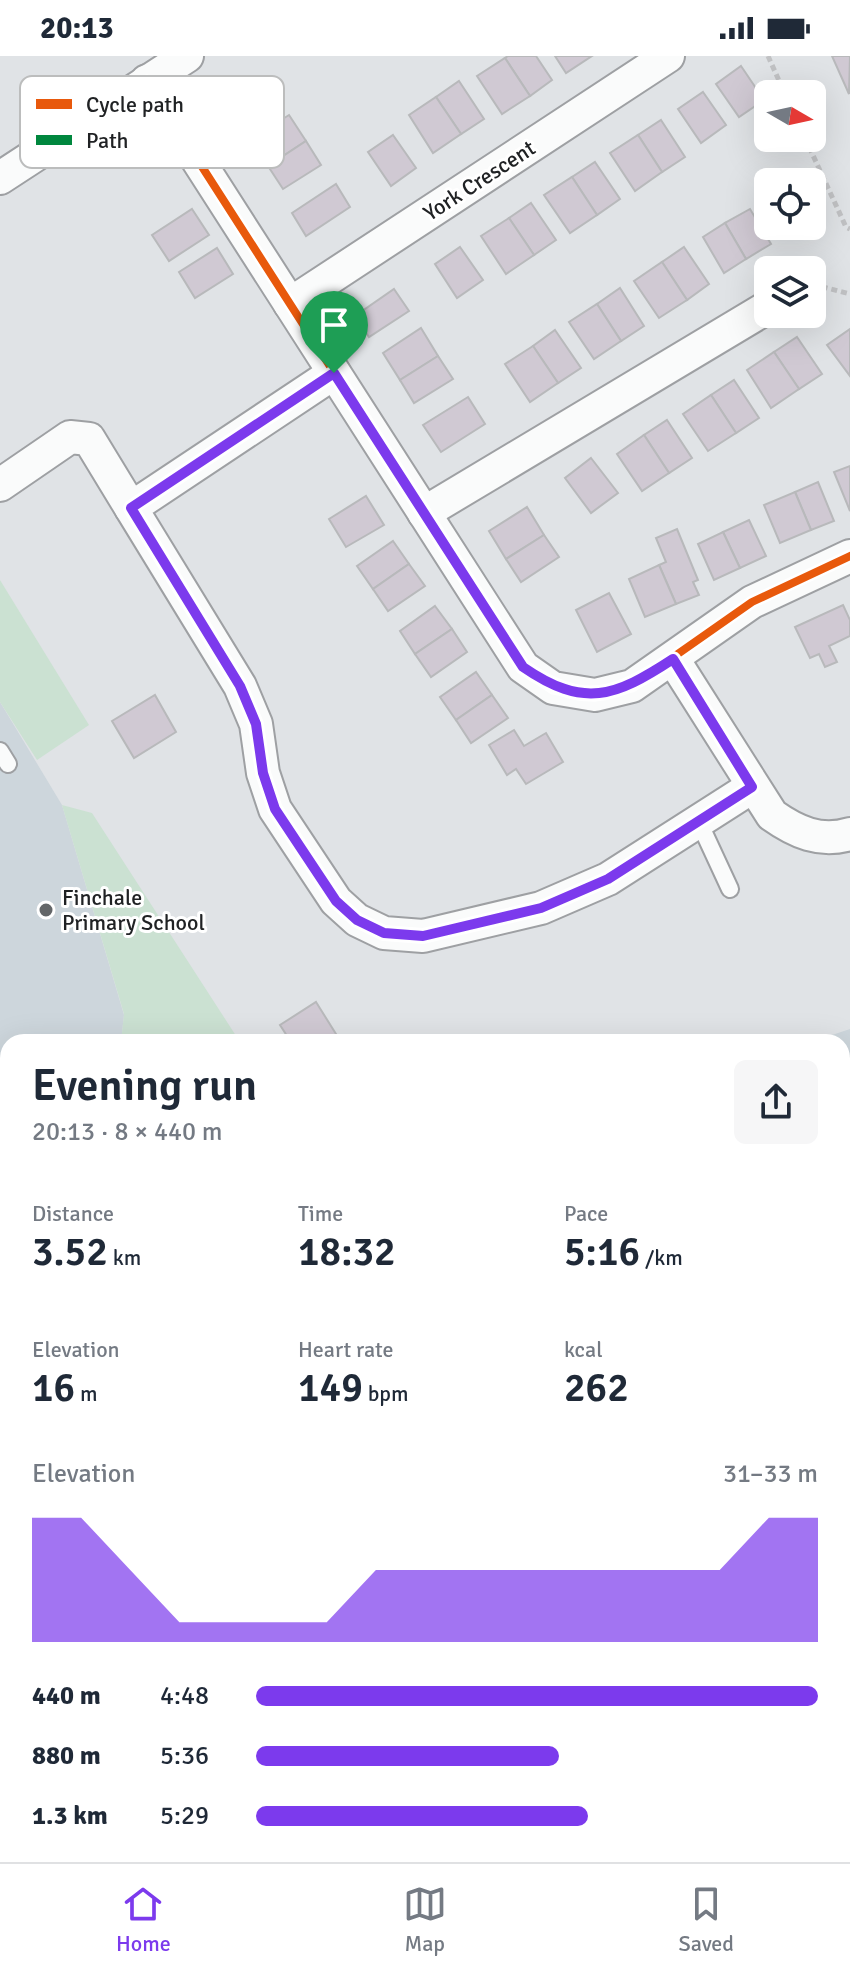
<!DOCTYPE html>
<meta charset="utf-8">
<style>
:root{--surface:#fff;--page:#f6f6f7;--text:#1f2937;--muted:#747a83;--line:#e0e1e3;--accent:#7c3aed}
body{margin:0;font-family:Signika,sans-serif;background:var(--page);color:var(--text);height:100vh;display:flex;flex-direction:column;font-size:30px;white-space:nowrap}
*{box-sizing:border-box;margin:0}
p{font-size:26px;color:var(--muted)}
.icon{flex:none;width:44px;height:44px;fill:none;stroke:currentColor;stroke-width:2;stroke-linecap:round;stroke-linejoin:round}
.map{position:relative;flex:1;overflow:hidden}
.panel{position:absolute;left:0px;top:978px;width:850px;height:828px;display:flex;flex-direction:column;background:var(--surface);border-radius:24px 24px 0 0;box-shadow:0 8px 32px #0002}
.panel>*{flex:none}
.needle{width:52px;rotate:99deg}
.buttons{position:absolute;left:754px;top:24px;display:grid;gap:16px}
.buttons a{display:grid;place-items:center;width:72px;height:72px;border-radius:12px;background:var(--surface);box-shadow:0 8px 32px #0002;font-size:40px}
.pin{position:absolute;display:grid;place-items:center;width:68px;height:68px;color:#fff;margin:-82px -34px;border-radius:50% 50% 50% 0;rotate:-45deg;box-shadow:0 0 8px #0007}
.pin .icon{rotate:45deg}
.round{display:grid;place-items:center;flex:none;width:84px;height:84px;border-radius:12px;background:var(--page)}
.head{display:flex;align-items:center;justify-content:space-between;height:136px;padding:0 32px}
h1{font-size:44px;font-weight:600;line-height:60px}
.stats{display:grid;grid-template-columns:repeat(3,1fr);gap:12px;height:136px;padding:8px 32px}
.stats div{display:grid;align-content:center}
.stats b{font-size:40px;font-weight:600}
.stats small{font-size:22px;font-weight:400}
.stats p{font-size:22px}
.chart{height:224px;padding:16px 32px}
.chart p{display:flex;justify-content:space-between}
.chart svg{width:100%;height:144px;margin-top:8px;fill:var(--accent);opacity:.7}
ul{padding:0 32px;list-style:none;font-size:26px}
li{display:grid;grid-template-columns:128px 96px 1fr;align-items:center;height:60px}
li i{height:20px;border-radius:10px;background:var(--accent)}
.status{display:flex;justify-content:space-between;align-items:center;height:56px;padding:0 40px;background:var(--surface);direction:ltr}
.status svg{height:22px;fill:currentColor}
.tabs{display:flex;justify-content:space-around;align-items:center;height:112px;border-top:2px solid var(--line);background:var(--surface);font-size:22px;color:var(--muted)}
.tabs a{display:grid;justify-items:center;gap:4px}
.tabs .on{color:var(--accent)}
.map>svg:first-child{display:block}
</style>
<div class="status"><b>20:13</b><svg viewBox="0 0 49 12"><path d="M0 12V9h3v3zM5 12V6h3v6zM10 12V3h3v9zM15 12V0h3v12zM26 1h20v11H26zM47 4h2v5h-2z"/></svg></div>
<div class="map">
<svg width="850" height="1806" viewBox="0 0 850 1806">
<rect width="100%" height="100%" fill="#e0e3e6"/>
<!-- built -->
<g fill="#cdd6dc">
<path d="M0,646L62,749L124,959L121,986H8V1177H0Z"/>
<path d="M850,973V1065L842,1066V986H811Z"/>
</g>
<!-- green -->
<g fill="#cbe1d2">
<path d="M0,524L89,669L37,704L0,646Z"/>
<path d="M62,749L92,757L240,986H121L124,958Z"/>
<path d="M850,1065V1147L842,1154V1066Z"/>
<path d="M0,1177H8V1547L0,1548Z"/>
</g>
<!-- building -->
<g fill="#d0c9d3" stroke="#b8b9bb" stroke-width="2">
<path d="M508,0H536L552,24L530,40L505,2Z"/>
<path d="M555,0H592L566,17Z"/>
<path d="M832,0H850L849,38Z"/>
<path d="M505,2L530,40L502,58L477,20Z"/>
<path d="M741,10L764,44L739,61L716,28Z"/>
<path d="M459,25L484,63L461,78L436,41Z"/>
<path d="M703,36L726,69L701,87L678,53Z"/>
<path d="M436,41L461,78L433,97L409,59Z"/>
<path d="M289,59L306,85L268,110L251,83Z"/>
<path d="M661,64L685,101L662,116L638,79Z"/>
<path d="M393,79L416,112L391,130L368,96Z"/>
<path d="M638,79L662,116L635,135L610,97Z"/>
<path d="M306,85L321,109L283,133L268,110Z"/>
<path d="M595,106L620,143L597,159L572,121Z"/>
<path d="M572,121L597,159L570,177L544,139Z"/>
<path d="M336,128L350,151L306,180L292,157Z"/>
<path d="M531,147L556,184L534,199L509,162Z"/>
<path d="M192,153L209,179L169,205L152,179Z"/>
<path d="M750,153L771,188L746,203L725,167Z"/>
<path d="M509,162L534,199L506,218L481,180Z"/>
<path d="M725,167L746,203L724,217L703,181Z"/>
<path d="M460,191L483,224L457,242L435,208Z"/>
<path d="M684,191L709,228L687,244L662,206Z"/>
<path d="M217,192L233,218L195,242L179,216Z"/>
<path d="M662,206L687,244L659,262L634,225Z"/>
<path d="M620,232L644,270L621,285L597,248Z"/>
<path d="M394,233L409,255L369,281L355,260Z"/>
<path d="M597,248L621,285L594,303L569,266Z"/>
<path d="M421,272L438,300L400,324L383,297Z"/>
<path d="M850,273V320L827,289Z"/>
<path d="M555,274L581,312L558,327L533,290Z"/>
<path d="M797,281L822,318L799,333L774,296Z"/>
<path d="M533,290L558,327L530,346L505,308Z"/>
<path d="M774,296L799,333L771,352L747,314Z"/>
<path d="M438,300L453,323L414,347L400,324Z"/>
<path d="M734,324L759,362L736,377L711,339Z"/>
<path d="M711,339L736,377L708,395L683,358Z"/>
<path d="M468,341L485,368L441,396L423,369Z"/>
<path d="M667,364L692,402L669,417L644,379Z"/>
<path d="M644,379L669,417L642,435L617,398Z"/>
<path d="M591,402L618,437L591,457L565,422Z"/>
<path d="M850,410V455L834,416Z"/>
<path d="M818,426L834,465L811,474L795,436Z"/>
<path d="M795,436L811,474L780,487L764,449Z"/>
<path d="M366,440L384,469L346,491L329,463Z"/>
<path d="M527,451L544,479L506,503L489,475Z"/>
<path d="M749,464L766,500L740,512L723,476Z"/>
<path d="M677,473L698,524L693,526L699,539L676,548L659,509L666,506L656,482Z"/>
<path d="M723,476L740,512L714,524L698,488Z"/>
<path d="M544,479L559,501L521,526L506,503Z"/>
<path d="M393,485L409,508L373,533L357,510Z"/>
<path d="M409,508L425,530L388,555L373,533Z"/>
<path d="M659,509L676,548L645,561L629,523Z"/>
<path d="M609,537L631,578L597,596L576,554Z"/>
<path d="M843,549L850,564V580L829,590L837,606L825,611L819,598L810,602L795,571Z"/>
<path d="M435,550L452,573L415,598L400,575Z"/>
<path d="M452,573L467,596L431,621L415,598Z"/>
<path d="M476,616L492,639L456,664L440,641Z"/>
<path d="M155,639L176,676L134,702L112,665Z"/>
<path d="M492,639L508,662L471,687L456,664Z"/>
<path d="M514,674L524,690L546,677L563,706L526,728L516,713L507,719L489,689Z"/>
<path d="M316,946L341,986H291L280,969Z"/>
<path d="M842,1465L850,1466L842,1562Z"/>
</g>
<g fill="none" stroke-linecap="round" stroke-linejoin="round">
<defs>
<g id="service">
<path d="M0,695L8,708"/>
<path d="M699,766L730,833"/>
<path d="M842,1650L850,1644"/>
</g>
<g id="minor">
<path d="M147,25L523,611L553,632L595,639L632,630L752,546L850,500"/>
<path d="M0,122L187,0"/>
<path d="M290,248L668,0"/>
<path d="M334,317L131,452L240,630L256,668L263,717L275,753L336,845L357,864L384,877L423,880L541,852L608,823L752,731"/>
<path d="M0,429L70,381L89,383L131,452"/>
<path d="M424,457L768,251"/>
<path d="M673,603L772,759C796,776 820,787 850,778"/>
</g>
</defs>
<!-- service casing -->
<use href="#service" stroke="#9ea0a3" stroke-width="20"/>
<!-- minor casing -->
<use href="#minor" stroke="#9ea0a3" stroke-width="36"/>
<!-- path -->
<g stroke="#c1c2c4" stroke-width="5" stroke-dasharray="6 4" stroke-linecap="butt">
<path d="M768,0L785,38"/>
<path d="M805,82L846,171L850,173"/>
<path d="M812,228L850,238"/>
</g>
<!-- service -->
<use href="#service" stroke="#fafbfb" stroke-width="16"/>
<!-- minor -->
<use href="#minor" stroke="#fafbfb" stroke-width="32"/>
<!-- rail -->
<g stroke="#c6c8c8" stroke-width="6">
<path d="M842,1005L850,1003"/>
<path d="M842,1024L850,1022"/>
<path d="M0,1123H8"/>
<path d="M0,1142H8"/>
</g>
<!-- quiet -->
<g stroke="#00873e" stroke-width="6" stroke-dasharray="12 6" stroke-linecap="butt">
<path d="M0,1237L8,1235"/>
<path d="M0,1571L8,1569"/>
</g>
<defs>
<g id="cycleway">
<path d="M147,25L523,611L553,632L595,639L632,630L752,546L850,500"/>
<path d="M334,317L131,452L240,630L256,668L263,717L275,753L336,845L357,864L384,877L423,880L541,852L608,823L752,731"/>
</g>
</defs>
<!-- cycleway casing -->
<use href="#cycleway" stroke="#fff" stroke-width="13"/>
<!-- cycleway -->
<use href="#cycleway" stroke="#e8590c" stroke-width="8"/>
</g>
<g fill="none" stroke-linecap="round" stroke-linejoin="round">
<defs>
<path id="route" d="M334,317L523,611C584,653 615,641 673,603L752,731L608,823L541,852L423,880L384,877L357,864L336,845L275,753L263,717L256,668L240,630L131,452Z"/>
</defs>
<!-- route casing -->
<use href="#route" stroke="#fff" stroke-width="16"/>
<!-- route -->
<use href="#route" stroke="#7c3aed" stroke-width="10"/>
</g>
<!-- markers -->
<circle fill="#636668" stroke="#fff" stroke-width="3" cx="46" cy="854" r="8"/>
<g text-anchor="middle" stroke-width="6" stroke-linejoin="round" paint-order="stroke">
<!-- street labels -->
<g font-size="22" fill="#202224" stroke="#fff">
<text transform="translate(479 124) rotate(-33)" y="8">York Crescent</text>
</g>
<!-- poi labels -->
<g font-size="22" fill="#202224" stroke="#fff" text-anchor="start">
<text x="62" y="849">Finchale<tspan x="62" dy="25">Primary School</tspan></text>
</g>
</g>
<!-- legend -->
<rect x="20" y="20" width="264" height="92" rx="12" fill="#fff" stroke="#bcbdbd" stroke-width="2"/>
<rect x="36" y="43" width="36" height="10" fill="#e8590c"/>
<rect x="36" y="79" width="36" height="10" fill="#00873e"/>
<g font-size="22" fill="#202224">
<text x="86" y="56">Cycle path</text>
<text x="86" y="92">Path</text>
</g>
</svg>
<div class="buttons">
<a><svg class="needle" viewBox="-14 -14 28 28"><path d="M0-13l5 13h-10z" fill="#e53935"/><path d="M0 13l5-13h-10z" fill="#747a83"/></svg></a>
<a><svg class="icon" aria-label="locate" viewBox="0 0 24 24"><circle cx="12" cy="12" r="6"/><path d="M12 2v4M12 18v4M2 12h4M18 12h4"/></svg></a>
<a><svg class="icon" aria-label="layers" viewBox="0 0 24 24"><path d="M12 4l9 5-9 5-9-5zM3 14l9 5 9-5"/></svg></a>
</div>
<div class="pin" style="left:334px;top:317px;background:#1e9e55"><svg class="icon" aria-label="arrive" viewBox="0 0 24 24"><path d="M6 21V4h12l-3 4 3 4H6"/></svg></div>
<section class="panel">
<div class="head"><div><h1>Evening run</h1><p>20:13 · 8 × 440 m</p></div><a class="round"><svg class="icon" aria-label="share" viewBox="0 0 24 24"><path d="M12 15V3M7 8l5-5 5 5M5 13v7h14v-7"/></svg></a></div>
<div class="stats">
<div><p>Distance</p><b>3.52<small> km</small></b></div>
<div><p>Time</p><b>18:32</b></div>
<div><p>Pace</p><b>5:16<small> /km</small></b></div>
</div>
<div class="stats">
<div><p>Elevation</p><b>16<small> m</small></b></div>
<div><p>Heart rate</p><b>149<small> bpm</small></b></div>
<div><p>kcal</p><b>262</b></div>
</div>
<div class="chart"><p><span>Elevation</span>31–33 m</p>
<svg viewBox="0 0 160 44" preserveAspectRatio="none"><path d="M0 44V6L10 6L20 22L30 38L40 38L50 38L60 38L70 22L80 22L90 22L100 22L110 22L120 22L130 22L140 22L150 6L160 6V44z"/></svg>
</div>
<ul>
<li><b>440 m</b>4:48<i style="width:100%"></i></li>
<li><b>880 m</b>5:36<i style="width:54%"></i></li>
<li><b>1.3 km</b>5:29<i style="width:59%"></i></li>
</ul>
</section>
</div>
<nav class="tabs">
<a class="on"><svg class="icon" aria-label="home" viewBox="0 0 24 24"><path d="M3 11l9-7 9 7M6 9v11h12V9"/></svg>Home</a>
<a><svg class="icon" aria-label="map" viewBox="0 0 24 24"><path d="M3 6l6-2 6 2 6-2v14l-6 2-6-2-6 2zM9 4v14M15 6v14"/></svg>Map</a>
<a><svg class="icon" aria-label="saved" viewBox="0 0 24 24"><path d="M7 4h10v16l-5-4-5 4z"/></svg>Saved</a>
</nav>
